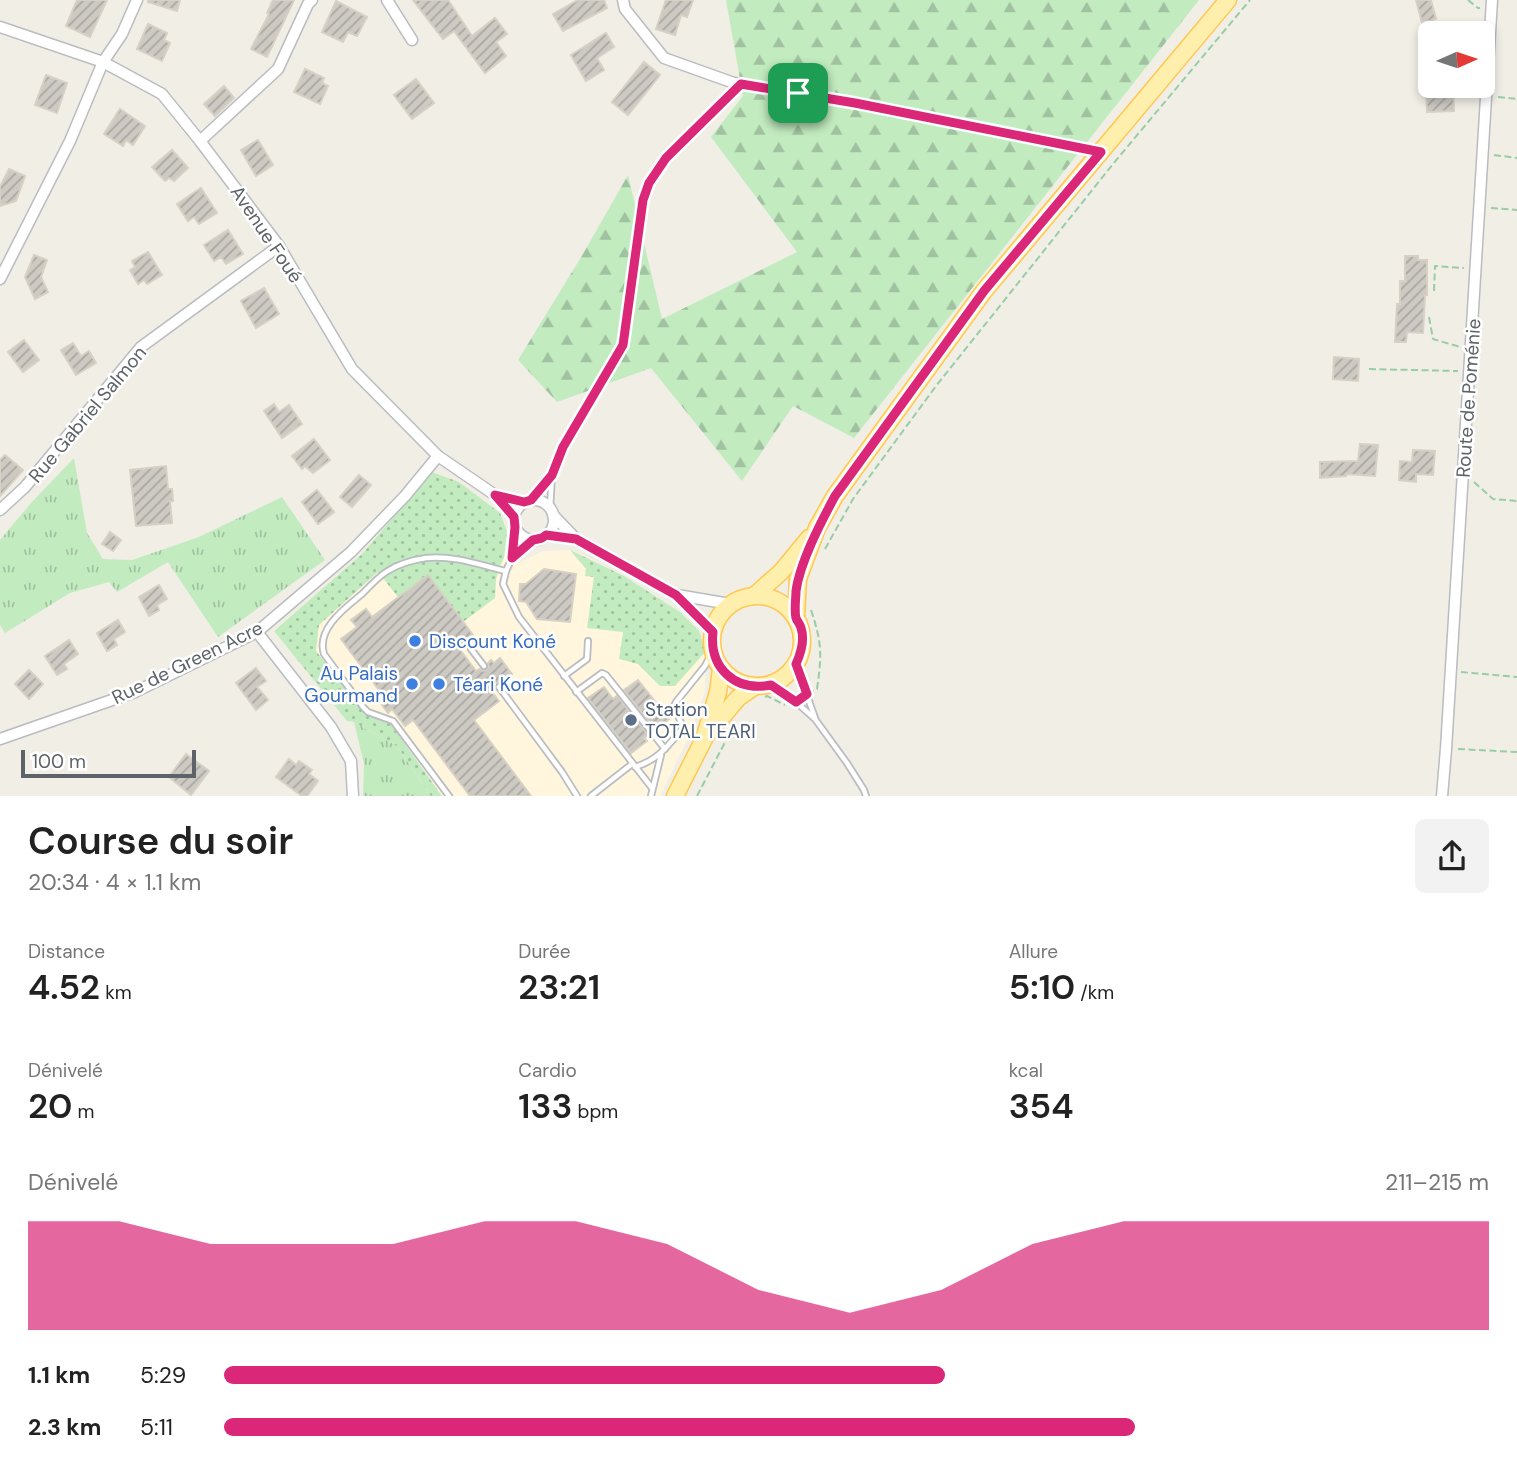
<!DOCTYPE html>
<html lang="fr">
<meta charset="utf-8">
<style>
:root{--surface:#fff;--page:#f2f2f2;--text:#222;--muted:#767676;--accent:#db2777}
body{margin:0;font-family:"DM Sans",sans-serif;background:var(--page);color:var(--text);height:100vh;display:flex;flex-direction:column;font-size:26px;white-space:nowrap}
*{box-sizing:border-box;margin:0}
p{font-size:23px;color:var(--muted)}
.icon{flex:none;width:38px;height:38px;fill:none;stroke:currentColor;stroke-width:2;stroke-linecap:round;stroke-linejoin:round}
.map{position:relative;height:796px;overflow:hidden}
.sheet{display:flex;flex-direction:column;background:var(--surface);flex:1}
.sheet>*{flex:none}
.needle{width:46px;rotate:87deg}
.fabs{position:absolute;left:1418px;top:21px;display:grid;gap:14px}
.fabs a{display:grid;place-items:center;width:77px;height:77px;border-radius:10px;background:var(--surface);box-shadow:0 4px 10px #0003;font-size:35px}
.scale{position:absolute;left:21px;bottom:18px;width:175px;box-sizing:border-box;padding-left:7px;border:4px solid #5d6368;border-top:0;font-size:19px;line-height:24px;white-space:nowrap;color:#5d6368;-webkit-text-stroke:5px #fff;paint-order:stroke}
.pin{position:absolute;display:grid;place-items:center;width:60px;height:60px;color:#fff;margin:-30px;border-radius:14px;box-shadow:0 4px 10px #0006}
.round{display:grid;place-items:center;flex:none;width:74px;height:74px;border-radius:10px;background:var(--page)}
.headline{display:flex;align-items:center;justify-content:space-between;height:119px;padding:0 28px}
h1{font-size:38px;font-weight:600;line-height:52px}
.figures{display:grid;grid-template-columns:repeat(3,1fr);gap:10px;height:119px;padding:7px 28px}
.figures div{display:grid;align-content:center}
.figures b{font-size:35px;font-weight:600}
.figures small{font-size:19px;font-weight:400}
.figures p{font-size:19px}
.chart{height:196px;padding:14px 28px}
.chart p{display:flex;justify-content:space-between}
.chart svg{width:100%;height:126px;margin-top:7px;fill:var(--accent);opacity:.7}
ul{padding:0 28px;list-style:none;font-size:23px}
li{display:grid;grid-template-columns:112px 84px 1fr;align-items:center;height:52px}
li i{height:18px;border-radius:9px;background:var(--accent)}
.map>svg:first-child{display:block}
</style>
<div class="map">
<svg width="1517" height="796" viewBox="0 0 1517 796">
<defs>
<pattern id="grass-tufts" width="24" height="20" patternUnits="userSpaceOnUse" patternTransform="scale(1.75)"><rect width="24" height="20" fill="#c2ebc0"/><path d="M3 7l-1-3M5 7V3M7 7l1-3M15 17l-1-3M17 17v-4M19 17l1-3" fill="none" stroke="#a1c2a0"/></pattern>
<pattern id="forest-firs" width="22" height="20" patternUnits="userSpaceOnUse" patternTransform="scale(1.75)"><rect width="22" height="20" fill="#c2ebc0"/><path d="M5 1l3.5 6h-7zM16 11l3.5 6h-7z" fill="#a1c2a0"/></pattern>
<pattern id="garden-dots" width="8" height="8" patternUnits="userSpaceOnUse" patternTransform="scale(1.75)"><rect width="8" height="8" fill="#c2ebc0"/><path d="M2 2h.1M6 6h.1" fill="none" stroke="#a1c2a0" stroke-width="1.8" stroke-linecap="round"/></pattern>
<pattern id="building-hatch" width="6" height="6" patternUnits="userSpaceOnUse" patternTransform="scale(1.75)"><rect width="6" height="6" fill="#cdc9c3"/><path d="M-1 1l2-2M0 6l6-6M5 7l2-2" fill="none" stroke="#aaa7a2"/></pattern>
</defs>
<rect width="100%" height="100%" fill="#f1eee6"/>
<!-- commercial -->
<path fill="#fff6dd" d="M432,472L459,482L500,513L507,531L505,558L519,563L543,551L570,550L624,576L680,612L699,631L706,651L705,691L692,730L660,796H431L397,746L354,722L347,721L274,631L362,554Z"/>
<!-- grass -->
<g fill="url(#grass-tufts)">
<path d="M74,458L87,533L103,559L132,560L199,537L282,497L325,560L218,637L168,562L117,592L109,582L70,593L5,633L0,625V540L31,503Z"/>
<path d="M354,722L397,746L431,796H363L364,764Z"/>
</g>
<!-- forest -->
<path fill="url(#forest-firs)" d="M726,0H1199L854,438L793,406L742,481L651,368L557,402L518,360L583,254L628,175L662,319L797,252L711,137L743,96Z"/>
<!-- garden -->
<g fill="url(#garden-dots)">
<path d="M432,472L459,482L500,513L507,531L504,558L500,566L496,579L495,598L463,622L428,575L398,597L378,572L319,625L316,651L365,714L390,723L442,796H431L397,746L354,722L347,721L274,631L362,554Z"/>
<path d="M570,550L624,576L680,612L699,631L706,651L675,686H660L638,664L619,659L623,632L587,628L594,577L585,576L586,569Z"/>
</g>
<!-- building -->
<g fill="url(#building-hatch)" stroke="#d7d0c4" stroke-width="2">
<path d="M77,0H107L90,37L66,26Z"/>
<path d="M148,0H180L177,11L148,2Z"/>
<path d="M273,0H294L267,57L251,49L269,14L267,13Z"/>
<path d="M413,0H448L472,36L495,18L507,34L496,42L506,56L485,73L454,31L443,39Z"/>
<path d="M578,0H604L607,8L563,31L553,14Z"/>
<path d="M666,0H693L687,17L681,15L675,35L656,29Z"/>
<path d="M1416,0H1431L1436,19L1422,23Z"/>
<path d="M336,1L367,17L357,36L348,32L343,42L322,32Z"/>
<path d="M148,24L167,33L164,40L170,43L162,61L137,49Z"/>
<path d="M606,33L614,47L597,58L604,70L586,81L571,55Z"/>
<path d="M644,62L660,75L628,115L612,102Z"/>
<path d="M305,69L324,78L322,83L328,86L320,104L294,92Z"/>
<path d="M46,75L67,83L57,113L35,105Z"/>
<path d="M416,79L434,103L412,119L394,95Z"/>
<path d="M224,86L234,98L215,116L204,104Z"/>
<path d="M1453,89L1454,111L1427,112L1426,90Z"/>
<path d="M120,109L145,126L133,145L126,140L123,146L104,134Z"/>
<path d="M258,140L273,165L256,176L241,150Z"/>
<path d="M172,150L188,168L174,181L169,178L165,181L152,167Z"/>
<path d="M9,169L25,176L16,201L0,206V187Z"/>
<path d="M201,188L217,213L199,224L194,217L188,221L177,204Z"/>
<path d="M228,230L243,254L226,264L221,257L214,261L204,245Z"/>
<path d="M148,252L162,275L147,284L144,280L138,284L130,270L135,267L132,261Z"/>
<path d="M34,255L47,260L41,277L48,292L35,299L25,277Z"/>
<path d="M1405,256H1418V260H1427V295H1425L1423,333L1407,332L1406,342H1395L1397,304H1400V281H1405Z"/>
<path d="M264,288L279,314L256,328L241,301Z"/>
<path d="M24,340L39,360L23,372L8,352Z"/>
<path d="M73,343L81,356L89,351L96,363L76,375L61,350Z"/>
<path d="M1334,357L1359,359L1358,381L1333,379Z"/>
<path d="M274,404L279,412L289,405L302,424L282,438L264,411Z"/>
<path d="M314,439L330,460L313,473L305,466L302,469L292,456Z"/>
<path d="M1360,444L1378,445L1375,476L1346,474V476L1320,478V462L1358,461Z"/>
<path d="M1413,450L1435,451L1433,475L1416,474V482L1399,480L1400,461L1412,462Z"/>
<path d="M5,455L23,470L0,496V460Z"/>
<path d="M166,466L168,489H172L173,501H170L172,523L136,526L130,470Z"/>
<path d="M359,475L371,485L352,507L340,497Z"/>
<path d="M317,490L334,512L318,524L302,502Z"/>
<path d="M110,532L121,540L113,551L102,544Z"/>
<path d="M544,569L576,574L570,622L537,619L526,602L519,601L520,584H526Z"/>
<path d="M428,575L473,635L458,647L476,671L480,669L483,671L486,670L489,667L488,663L491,660L494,663L500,658L512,674L506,678L508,681L503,684L499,682L495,684V690L492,692L499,701L474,720L531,796H470L413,720L405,726L392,709L388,713L382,705L387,701L341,639L357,627L351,620L366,609L372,617Z"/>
<path d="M159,585L167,599L157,605L159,610L149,616L139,597Z"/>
<path d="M118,620L125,632L114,639L117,645L107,651L97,633Z"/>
<path d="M69,640L78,654L64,664L67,669L57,675L45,656Z"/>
<path d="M256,668L266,681L257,687L268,700L256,710L236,683Z"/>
<path d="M29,670L43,684L29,699L15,684Z"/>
<path d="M638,680L669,719L655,729L624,690Z"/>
<path d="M604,687L613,699L617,696L648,735L644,738L647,741L631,753L588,698Z"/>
<path d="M186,754L209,771L191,795L169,777Z"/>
<path d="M289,759L296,765L299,761L312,770L309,774L318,781L307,796H302L276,777Z"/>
</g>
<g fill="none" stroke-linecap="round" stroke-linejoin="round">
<defs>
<g id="service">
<path d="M531,500L552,475"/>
<path d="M550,509L552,475L563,447L623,345L643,200L649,183L666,158L740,85"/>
<path d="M515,527L512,558L506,571L503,584L519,617L652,788"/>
<path d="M513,558L532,539"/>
<path d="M471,649L484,666"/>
<path d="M796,664L815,718"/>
<path d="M564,676L587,659L588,641"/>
<path d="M771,685L796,702L815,719L847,763L864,790L866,796"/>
<path d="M499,687L562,772L577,796"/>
<path d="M576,692L602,673L606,675L665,749"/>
<path d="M635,767C658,760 667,747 682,729V725L674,706L676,702L705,666L713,650"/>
<path d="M449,796L393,721L368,712L363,707L324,654C316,629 345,608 362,594C369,587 377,578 386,572C398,564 412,560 426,558C453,555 480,565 506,571"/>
<path d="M591,796L632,764"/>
<path d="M651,796L661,755"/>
</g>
<g id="minor">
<path d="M387,0L412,40"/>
<path d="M623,0L625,9L664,58L734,83L855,103L1101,152"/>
<path d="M0,27L103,62L162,94L200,141L279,246L352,369L438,456L495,495L514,517"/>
<path d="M200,141L278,69L308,4L312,0"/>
<path d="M0,279L70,141L103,62L122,34L137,0"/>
<path d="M496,495L524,502"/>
<circle cx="534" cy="520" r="20"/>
<path d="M0,510L25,487L141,347L279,246"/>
<path d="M553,515L576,539L676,595L713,632"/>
<path d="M546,535L575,539"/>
<path d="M677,595L730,604"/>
<path d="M257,632L331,727L351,761L353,796"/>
<path d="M0,739L135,692L257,632L351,552L405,496L438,456"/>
<path d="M1442,796L1446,749L1492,0"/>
</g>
<g id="primary">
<path d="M755,595L781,572L809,538"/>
<circle cx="757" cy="641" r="45"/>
<path d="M796,616L798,579L817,528L835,496L984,291L1228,0"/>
<path d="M710,731L738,698L754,687"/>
<path d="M675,796L704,739L718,692L721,669"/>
</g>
</defs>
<!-- service casing -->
<use href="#service" stroke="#b9bcc1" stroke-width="8"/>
<!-- minor casing -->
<use href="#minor" stroke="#b9bcc1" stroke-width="13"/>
<!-- primary casing -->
<use href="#primary" stroke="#ffc851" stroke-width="19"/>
<!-- path -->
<g stroke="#98cda6" stroke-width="2" stroke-dasharray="7 3.5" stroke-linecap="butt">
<path d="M1468,0L1478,8H1480"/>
<path d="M1498,97L1517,99"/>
<path d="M1494,155L1517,158"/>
<path d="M1491,208L1517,210"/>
<path d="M1434,291L1435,266L1464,268"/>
<path d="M1429,317L1433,339L1460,347"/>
<path d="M1369,369L1458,371"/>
<path d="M1474,482L1493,499L1517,501"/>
<path d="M825,549L853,499L936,386L1113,164L1250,0"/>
<path d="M811,610C822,643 822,654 817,689L813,691"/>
<path d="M1461,672L1517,677"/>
<path d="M765,697L767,696L785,705"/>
<path d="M1458,749L1517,752"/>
<path d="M697,796L734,725"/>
</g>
<!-- service -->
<use href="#service" stroke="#fff" stroke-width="4.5"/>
<!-- minor -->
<use href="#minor" stroke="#fff" stroke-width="10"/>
<!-- primary -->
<use href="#primary" stroke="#ffefad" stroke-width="16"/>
</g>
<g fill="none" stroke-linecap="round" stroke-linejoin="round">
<defs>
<path id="route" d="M741,84L855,103L1101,152L984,291L835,496C821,522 800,562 796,591C796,599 794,610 796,618C797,621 800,624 801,628C805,640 801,653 796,664L807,694L796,702L771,685C735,692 709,668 713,632L676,595L576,539L546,535L542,538L533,540L512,558L515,527L514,517L495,495L524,502L531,500L552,475L563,447L623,345L643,200L649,183L666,158Z"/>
</defs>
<!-- route casing -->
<use href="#route" stroke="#fff" stroke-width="14"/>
<!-- route -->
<use href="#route" stroke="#db2777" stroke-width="9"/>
</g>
<!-- markers -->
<g fill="#3f7fe0" stroke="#fff" stroke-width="2.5">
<circle cx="415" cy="641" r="7"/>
<circle cx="412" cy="684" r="7"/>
<circle cx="439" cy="684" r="7"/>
</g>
<circle fill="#5c6f8a" stroke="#fff" stroke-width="2.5" cx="631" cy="720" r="7"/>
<g text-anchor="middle" stroke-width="5" stroke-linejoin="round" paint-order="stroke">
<!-- street labels -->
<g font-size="19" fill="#5d6368" stroke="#fff">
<text transform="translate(267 234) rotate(56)" y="7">Avenue Foué</text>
<text transform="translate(1468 398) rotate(-86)" y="7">Route de Poménie</text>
<text transform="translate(87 414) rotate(-50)" y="7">Rue Gabriel Salmon</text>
<text transform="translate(187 662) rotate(-26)" y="7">Rue de Green Acre</text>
</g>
<!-- shop labels -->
<g font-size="19" fill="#366cbe" stroke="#fff" text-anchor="start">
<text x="429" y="648">Discount Koné</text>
<text x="398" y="680" text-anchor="end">Au Palais<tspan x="398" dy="22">Gourmand</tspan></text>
<text x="453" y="691">Téari Koné</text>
</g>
<!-- service labels -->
<g font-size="19" fill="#4e5e75" stroke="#fff" text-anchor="start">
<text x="645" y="716">Station<tspan x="645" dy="22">TOTAL TEARI</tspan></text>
</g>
</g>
</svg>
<div class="fabs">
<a><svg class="needle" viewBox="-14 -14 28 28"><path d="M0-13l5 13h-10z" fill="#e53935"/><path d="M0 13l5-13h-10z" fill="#767676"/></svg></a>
</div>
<div class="scale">100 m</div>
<div class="pin" style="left:798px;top:93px;background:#1e9e55"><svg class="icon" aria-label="arrive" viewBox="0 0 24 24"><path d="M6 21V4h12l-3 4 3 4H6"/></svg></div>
</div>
<section class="sheet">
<div class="headline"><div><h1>Course du soir</h1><p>20:34 · 4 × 1.1 km</p></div><a class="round"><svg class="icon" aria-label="share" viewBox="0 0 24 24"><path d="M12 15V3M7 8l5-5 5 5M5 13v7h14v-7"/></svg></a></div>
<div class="figures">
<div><p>Distance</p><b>4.52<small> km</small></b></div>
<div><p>Durée</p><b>23:21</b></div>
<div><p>Allure</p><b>5:10<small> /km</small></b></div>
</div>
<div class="figures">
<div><p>Dénivelé</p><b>20<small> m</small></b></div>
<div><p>Cardio</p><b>133<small> bpm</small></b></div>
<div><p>kcal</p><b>354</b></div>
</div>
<div class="chart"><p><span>Dénivelé</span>211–215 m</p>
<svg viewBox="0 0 160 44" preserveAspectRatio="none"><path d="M0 44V6L10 6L20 14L30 14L40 14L50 6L60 6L70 14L80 30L90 38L100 30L110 14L120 6L130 6L140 6L150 6L160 6V44z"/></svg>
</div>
<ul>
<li><b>1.1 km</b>5:29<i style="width:57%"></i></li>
<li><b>2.3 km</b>5:11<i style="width:72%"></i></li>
</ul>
</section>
